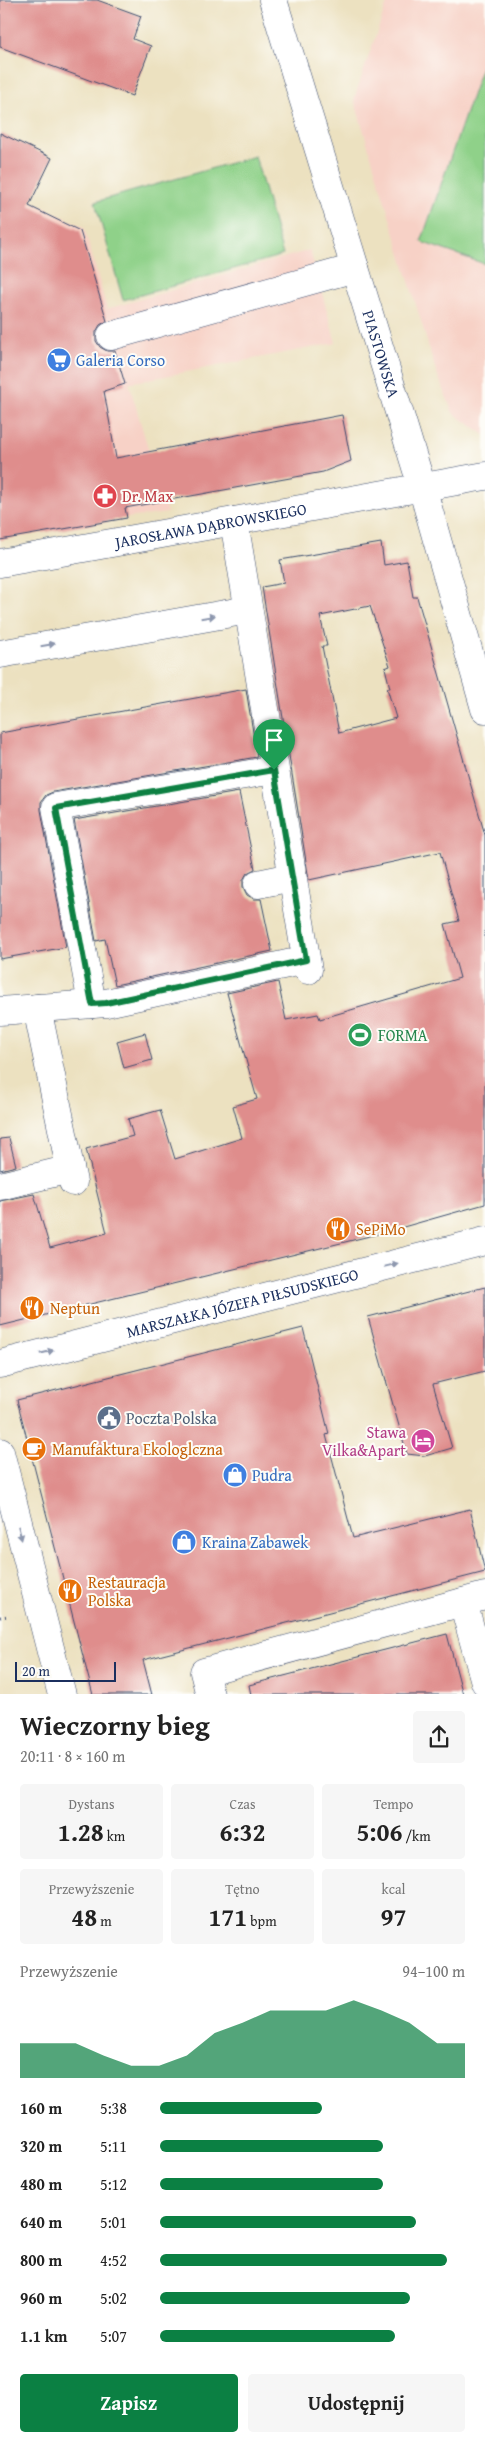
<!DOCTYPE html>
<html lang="pl">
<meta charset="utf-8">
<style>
:root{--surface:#fff;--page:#f6f6f6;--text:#222;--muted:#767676;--accent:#0b8043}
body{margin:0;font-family:"Gentium Book Plus",serif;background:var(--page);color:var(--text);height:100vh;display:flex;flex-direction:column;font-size:19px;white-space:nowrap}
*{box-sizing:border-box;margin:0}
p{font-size:16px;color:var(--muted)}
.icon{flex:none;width:28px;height:28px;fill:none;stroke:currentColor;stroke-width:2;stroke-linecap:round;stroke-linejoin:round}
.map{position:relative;height:1694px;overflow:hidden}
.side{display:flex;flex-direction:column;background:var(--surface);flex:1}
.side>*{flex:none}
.scale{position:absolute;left:15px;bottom:12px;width:101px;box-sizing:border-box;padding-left:5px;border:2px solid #1b2f5e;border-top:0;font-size:14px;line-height:18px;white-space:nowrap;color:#1b2f5e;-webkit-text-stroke:4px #fdfcf7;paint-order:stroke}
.pin{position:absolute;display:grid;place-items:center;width:42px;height:42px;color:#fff;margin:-51px -21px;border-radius:50% 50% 50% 0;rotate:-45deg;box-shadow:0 0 5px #0007}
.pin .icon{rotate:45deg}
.round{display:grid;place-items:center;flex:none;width:52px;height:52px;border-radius:5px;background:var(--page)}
.head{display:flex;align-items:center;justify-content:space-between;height:85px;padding:0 20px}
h1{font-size:28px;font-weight:700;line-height:38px}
.metrics{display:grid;grid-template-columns:repeat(3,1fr);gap:8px;height:85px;padding:5px 20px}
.metrics div{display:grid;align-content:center;border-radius:5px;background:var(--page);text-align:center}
.metrics b{font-size:25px;font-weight:700}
.metrics small{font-size:14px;font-weight:400}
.metrics p{font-size:14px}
.chart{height:140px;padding:10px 20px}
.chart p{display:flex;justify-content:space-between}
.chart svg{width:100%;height:90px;margin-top:5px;fill:var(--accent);opacity:.7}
.cta{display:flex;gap:10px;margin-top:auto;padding:10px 20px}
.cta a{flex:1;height:58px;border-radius:5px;background:var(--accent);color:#fff;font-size:20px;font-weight:700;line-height:58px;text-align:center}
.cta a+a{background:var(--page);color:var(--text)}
ul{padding:0 20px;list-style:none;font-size:16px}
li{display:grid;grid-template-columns:80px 60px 1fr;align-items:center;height:38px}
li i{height:12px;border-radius:6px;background:var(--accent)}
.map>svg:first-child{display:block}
</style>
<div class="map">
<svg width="485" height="1695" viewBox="0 0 485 1695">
<rect width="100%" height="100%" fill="#fdfcf7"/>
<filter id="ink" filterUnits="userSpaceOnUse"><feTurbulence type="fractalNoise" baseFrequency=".02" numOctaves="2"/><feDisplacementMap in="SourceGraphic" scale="10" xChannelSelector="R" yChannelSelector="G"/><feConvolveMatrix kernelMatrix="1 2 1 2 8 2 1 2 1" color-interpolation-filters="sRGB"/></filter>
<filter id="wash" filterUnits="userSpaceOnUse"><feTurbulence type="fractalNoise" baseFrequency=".0096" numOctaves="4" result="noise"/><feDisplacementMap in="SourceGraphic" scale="20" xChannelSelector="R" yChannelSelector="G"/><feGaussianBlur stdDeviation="1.12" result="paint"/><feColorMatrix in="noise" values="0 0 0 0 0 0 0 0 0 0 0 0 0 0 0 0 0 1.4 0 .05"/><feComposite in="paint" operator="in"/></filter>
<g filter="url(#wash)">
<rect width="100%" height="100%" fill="#ece1c0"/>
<!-- built -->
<g fill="#f7d1c6">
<path d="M388,0H485V435L453,413L436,371L354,99Z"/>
<path d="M0,186L84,227L107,309L310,250L336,343L129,383L167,513L127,518L0,540Z"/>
</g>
<!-- green -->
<g fill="#8fd189" stroke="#558074">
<path d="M485,58V264L421,242Z"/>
<path d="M255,156L283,255L123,300L95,202Z"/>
</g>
<g id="blocks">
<!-- building -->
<g fill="#df8d8c" fill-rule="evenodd">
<path d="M0,0H97L141,16L133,39L151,46L132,96L0,47Z"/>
<path d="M0,133L52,158L29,206L80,231L107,321L100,325L96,332V341L100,347L107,351H115L125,384L104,391L116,458L342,415L351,461L323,472L125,508L127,518L0,540Z"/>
<path d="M381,543L384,565L407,561L413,597H417L424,621L485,835V1204L382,1233L0,1326V1201L34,1194L50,1248L107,1233L86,1149L133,1136L128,1119L160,1110L175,1159L242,1138L233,1106L257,1099L227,993L278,982L286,1020L318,1014L320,1019L460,978L445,924L459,921L440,852L309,880L262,587L284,583L280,560ZM370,606L390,666L385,668L390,688H387L396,718L339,733L322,646H327L320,616Z"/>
<path d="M246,689L257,757L53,792L46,795L41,802V810L66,947L0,959V733Z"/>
<path d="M239,792L255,869L247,873L243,880V887L247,895L254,899H261L272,951L115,985L105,939L96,941L74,820Z"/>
<path d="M145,1033L152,1060L124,1068L117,1041Z"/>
<path d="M9,1138L16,1166L0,1170V1139Z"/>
<path d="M485,1287V1371L433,1384L452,1448L425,1456L407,1454L368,1317Z"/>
<path d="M303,1328L329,1434L326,1435L353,1538L470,1509L485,1572L143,1660L152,1695H93L17,1400Z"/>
<path d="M447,1634L463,1695H251L249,1685Z"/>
</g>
</g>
</g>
<g filter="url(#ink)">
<use href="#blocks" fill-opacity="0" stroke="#3a4a6d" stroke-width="1"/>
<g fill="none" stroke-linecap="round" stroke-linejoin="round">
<defs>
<g id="minor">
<path id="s1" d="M273,0L422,487L485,709"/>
<path d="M111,336L355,268"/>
<path d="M234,521L308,970"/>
<path id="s2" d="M0,563L485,476"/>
<path d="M0,654L248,610"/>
<path d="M258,884L292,877"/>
<path d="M92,1004L56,807L274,770"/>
<path d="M37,1008L73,1182"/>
<path d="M0,1011L106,1003L306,960"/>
<path d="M0,1186L70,1169"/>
<path id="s3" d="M0,1364L485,1241"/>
<path d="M0,1452L62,1695"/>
<path d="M485,1596L463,1602L485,1682"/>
<path d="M210,1695L204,1672L463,1602"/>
</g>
</defs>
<!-- minor casing -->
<use href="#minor" stroke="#3a4a6d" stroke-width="29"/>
<!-- path -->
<path stroke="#3a4a6d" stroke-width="3" stroke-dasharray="1 4" stroke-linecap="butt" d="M0,1617L9,1616"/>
<!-- minor -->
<use href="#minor" stroke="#fff" stroke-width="28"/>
</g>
<!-- one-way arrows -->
<defs><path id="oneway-solid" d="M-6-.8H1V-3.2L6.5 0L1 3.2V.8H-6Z" transform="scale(1.25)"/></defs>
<g fill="#8d97ae">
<use href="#oneway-solid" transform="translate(208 617) rotate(-10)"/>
<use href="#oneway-solid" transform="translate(48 645) rotate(-10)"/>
<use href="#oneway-solid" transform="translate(391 1265) rotate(-14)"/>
<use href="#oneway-solid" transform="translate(47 1352) rotate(-14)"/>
<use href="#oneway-solid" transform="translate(20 1533) rotate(76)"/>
</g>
</g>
<g fill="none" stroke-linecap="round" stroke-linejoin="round" filter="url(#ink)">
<defs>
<path id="route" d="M274,770L306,960L106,1003L92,1004L56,808Z"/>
</defs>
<!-- route casing -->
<use href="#route" stroke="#fff" stroke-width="10"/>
<!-- route -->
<use href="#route" stroke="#0b8043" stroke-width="6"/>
</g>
<!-- icons -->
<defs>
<symbol id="supermarket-disc" viewBox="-11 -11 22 22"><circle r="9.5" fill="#3f7fe0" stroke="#fdfcf7"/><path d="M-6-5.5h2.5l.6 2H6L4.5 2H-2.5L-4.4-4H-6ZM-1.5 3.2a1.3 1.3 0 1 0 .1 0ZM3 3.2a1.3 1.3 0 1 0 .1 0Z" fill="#fff"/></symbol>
<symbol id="pharmacy-disc" viewBox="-11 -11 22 22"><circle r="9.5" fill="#e0444e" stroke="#fdfcf7"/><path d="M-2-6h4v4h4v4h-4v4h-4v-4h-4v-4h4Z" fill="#fff"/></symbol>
<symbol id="stadium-disc" viewBox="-11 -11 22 22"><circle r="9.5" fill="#2e9e5b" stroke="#fdfcf7"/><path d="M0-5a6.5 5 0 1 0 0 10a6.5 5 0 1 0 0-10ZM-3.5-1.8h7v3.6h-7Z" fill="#fff"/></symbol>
<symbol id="restaurant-disc" viewBox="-11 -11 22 22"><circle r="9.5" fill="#e8710a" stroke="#fdfcf7"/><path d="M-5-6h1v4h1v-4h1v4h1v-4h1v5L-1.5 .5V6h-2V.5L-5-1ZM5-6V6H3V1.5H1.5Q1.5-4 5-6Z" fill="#fff"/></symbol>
<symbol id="civic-disc" viewBox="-11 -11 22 22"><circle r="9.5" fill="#5c6f8a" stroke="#fdfcf7"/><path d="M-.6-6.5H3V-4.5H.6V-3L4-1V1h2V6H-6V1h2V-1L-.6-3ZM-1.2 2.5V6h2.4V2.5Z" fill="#fff"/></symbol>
<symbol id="hotel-disc" viewBox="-11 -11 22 22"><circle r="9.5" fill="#d1479c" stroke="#fdfcf7"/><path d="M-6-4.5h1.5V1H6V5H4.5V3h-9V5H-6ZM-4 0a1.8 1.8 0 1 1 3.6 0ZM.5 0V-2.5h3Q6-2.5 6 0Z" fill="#fff"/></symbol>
<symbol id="cafe-disc" viewBox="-11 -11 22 22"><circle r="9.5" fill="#e8710a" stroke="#fdfcf7"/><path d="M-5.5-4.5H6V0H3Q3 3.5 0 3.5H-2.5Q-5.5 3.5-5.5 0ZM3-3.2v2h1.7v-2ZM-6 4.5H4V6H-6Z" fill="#fff"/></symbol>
<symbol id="shop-disc" viewBox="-11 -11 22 22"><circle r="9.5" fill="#3f7fe0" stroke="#fdfcf7"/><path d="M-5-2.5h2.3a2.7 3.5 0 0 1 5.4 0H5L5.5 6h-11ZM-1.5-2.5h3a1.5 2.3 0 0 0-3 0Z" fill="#fff"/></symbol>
</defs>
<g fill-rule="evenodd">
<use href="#supermarket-disc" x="45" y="346" width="28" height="28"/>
<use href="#pharmacy-disc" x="91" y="482" width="28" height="28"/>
<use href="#stadium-disc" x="346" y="1021" width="28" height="28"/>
<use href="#restaurant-disc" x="324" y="1215" width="28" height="28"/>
<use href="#restaurant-disc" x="18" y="1294" width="28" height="28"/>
<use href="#civic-disc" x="95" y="1404" width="28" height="28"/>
<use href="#hotel-disc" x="409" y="1427" width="28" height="28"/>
<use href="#cafe-disc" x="20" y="1435" width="28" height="28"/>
<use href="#shop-disc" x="221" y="1461" width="28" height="28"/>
<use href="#shop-disc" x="170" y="1528" width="28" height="28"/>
<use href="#restaurant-disc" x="56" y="1577" width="28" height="28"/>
</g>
<g text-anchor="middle" stroke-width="4" stroke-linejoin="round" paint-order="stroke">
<!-- street labels -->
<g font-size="16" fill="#1b2f5e" stroke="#fdfcf7">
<text dy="6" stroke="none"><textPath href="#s1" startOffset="370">PIASTOWSKA</textPath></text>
<text dy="6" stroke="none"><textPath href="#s2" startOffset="214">JAROSŁAWA DĄBROWSKIEGO</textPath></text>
<text dy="6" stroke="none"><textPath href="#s3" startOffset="250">MARSZAŁKA JÓZEFA PIŁSUDSKIEGO</textPath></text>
</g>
<!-- shop labels -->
<g font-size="16" fill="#366cbe" stroke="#fdfcf7" text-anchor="start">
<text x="76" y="366">Galeria Corso</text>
<text x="252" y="1481">Pudra</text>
<text x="202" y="1548">Kraina Zabawek</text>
</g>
<!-- health labels -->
<g font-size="16" fill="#be3a42" stroke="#fdfcf7" text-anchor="start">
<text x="122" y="502">Dr. Max</text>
</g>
<!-- leisure labels -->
<g font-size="16" fill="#27864d" stroke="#fdfcf7" text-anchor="start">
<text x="378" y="1041">FORMA</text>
</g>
<!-- food labels -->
<g font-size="16" fill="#c56008" stroke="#fdfcf7" text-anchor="start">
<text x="356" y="1235">SePiMo</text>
<text x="50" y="1314">Neptun</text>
<text x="52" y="1455">Manufaktura Ekologlczna</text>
<text x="88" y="1588">Restauracja<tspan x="88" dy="18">Polska</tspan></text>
</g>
<!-- service labels -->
<g font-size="16" fill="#4e5e75" stroke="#fdfcf7" text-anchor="start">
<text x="126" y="1424">Poczta Polska</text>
</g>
<!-- hotel labels -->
<g font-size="16" fill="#b23c85" stroke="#fdfcf7" text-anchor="end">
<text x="406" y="1438">Stawa<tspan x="406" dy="18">Vilka&amp;Apart</tspan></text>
</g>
</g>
</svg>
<div class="scale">20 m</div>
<div class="pin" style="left:274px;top:770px;background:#1e9e55"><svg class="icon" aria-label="arrive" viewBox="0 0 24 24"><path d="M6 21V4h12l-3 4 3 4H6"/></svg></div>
</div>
<section class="side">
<div class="head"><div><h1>Wieczorny bieg</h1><p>20:11 · 8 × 160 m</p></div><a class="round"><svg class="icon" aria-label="share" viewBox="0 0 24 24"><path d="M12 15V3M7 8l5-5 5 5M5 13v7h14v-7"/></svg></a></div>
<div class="metrics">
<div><p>Dystans</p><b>1.28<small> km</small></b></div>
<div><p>Czas</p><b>6:32</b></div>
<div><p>Tempo</p><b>5:06<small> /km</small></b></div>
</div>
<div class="metrics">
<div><p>Przewyższenie</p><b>48<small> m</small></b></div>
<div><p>Tętno</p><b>171<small> bpm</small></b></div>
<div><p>kcal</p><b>97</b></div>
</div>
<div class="chart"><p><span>Przewyższenie</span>94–100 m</p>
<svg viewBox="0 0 160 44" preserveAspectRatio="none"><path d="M0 44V27L10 27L20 27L30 33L40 38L50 38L60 33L70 22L80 17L90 11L100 11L110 11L120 6L130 11L140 17L150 27L160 27V44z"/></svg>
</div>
<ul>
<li><b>160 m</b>5:38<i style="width:53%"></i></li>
<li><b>320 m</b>5:11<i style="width:73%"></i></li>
<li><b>480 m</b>5:12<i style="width:73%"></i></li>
<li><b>640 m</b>5:01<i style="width:84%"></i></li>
<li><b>800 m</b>4:52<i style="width:94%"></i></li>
<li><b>960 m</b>5:02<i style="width:82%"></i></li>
<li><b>1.1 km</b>5:07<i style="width:77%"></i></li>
</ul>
<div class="cta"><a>Zapisz</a><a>Udostępnij</a></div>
</section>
